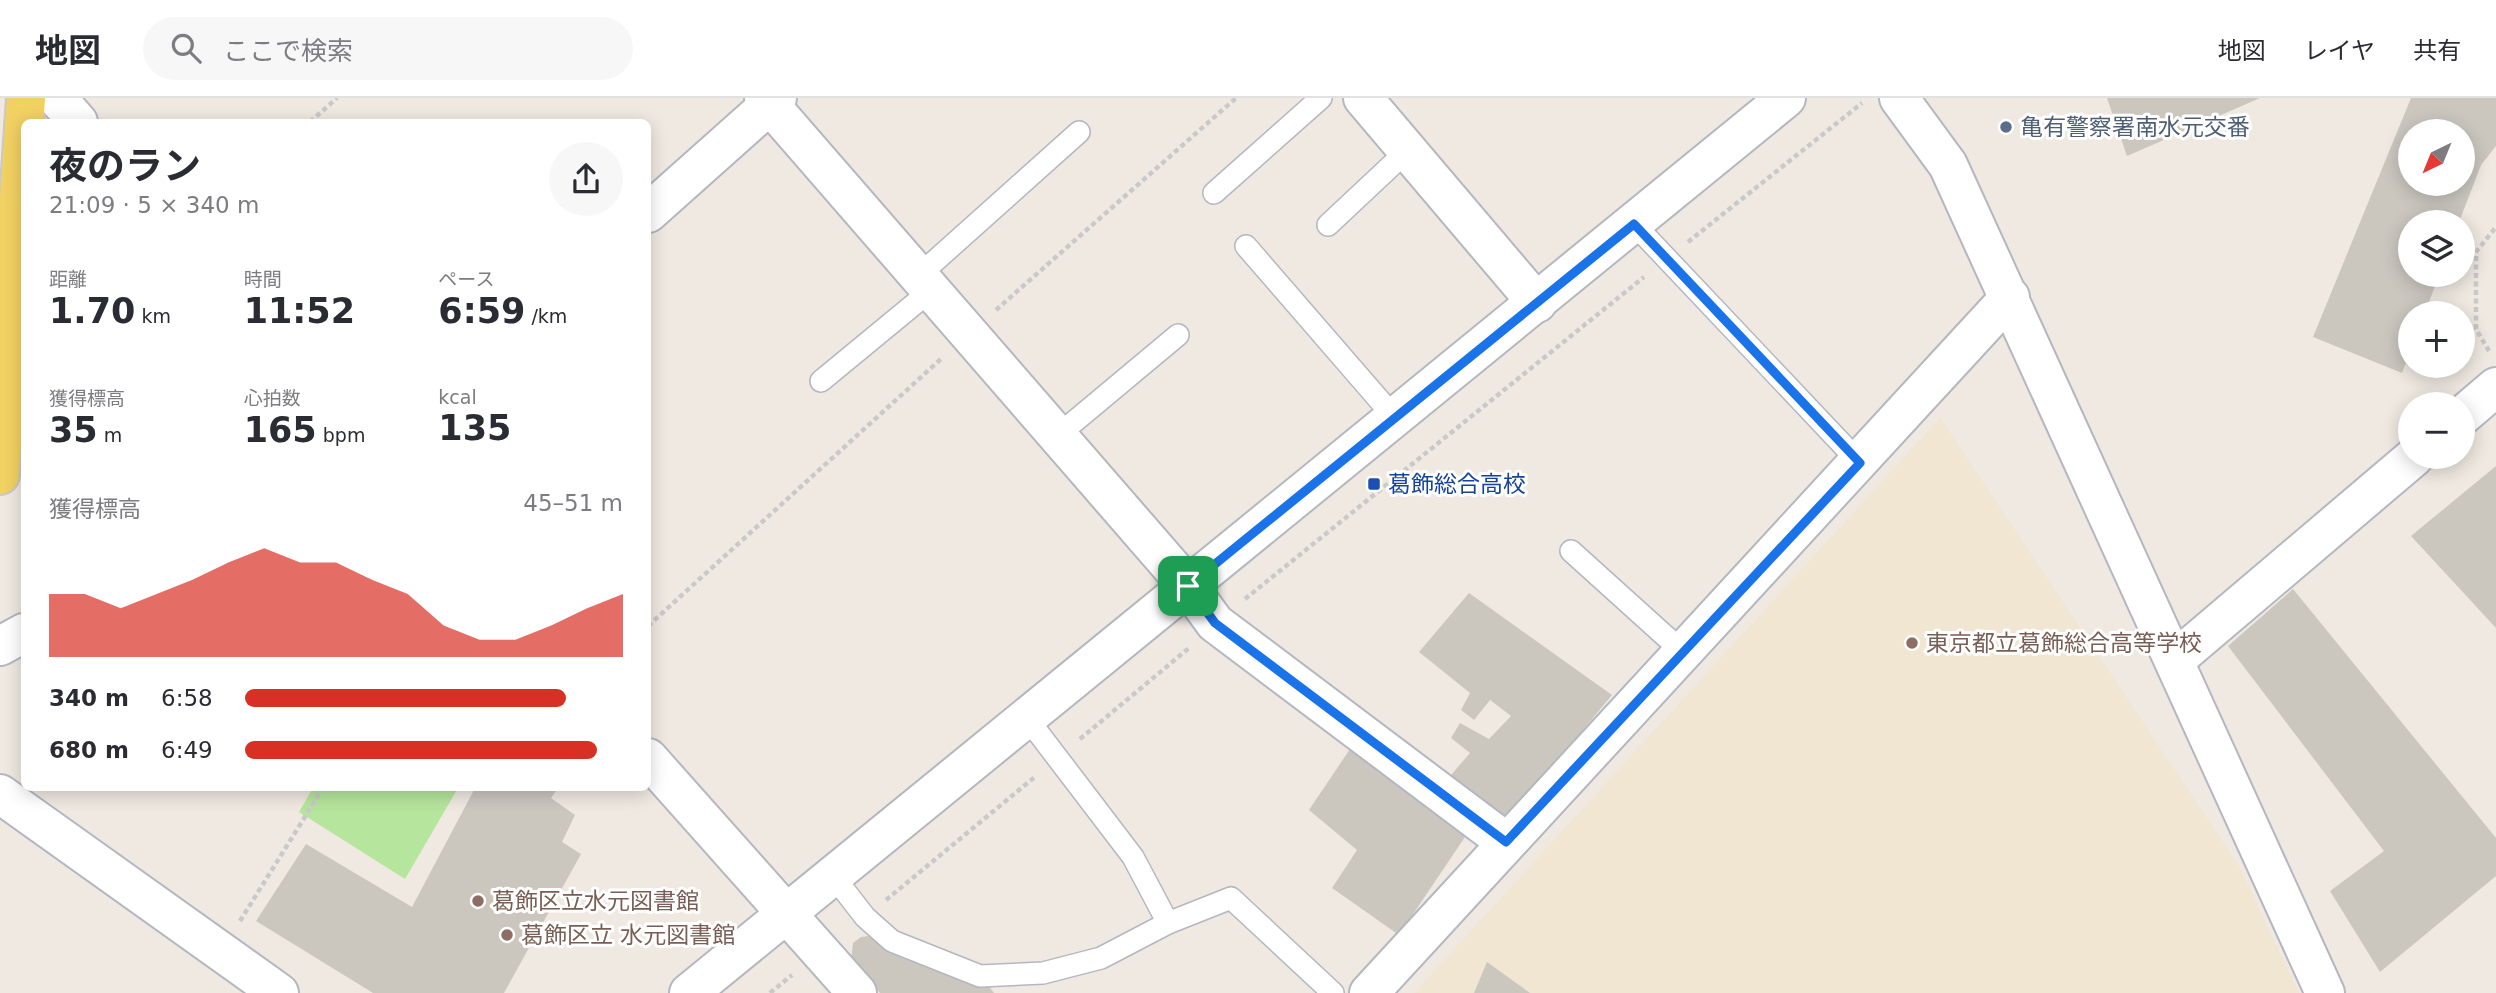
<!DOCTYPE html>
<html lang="ja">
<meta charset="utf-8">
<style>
:root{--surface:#fff;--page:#f7f7f7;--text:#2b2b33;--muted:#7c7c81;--line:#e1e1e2;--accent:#d93025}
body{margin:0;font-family:"DejaVu Sans","Noto Sans JP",sans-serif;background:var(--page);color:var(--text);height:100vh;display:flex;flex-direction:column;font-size:26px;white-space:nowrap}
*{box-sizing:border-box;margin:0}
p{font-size:23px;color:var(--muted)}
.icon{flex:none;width:38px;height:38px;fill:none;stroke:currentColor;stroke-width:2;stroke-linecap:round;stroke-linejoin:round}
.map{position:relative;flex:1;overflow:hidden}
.side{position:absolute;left:21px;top:21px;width:630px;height:672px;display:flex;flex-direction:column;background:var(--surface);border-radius:10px;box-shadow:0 4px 18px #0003}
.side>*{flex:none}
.needle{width:46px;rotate:223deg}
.controls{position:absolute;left:2398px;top:21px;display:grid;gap:14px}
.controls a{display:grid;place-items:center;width:77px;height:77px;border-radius:50%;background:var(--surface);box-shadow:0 4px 18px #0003;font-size:35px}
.pin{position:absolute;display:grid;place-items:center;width:60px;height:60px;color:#fff;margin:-30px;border-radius:14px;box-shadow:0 4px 10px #0006}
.round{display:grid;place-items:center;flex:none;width:74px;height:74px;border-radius:37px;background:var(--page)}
.headline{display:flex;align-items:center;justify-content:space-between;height:119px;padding:0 28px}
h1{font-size:38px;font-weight:700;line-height:52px}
.metrics{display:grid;grid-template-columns:repeat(3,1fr);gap:10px;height:119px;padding:7px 28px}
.metrics div{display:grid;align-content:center}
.metrics b{font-size:35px;font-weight:700}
.metrics small{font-size:19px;font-weight:400}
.metrics p{font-size:19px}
.chart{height:196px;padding:14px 28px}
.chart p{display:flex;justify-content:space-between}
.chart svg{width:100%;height:126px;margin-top:7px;fill:var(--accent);opacity:.7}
ul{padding:0 28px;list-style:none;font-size:23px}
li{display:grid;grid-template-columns:112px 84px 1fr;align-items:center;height:52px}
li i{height:18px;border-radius:9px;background:var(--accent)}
header{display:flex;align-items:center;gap:42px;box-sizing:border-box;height:98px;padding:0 35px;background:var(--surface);border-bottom:2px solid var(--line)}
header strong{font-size:33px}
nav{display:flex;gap:38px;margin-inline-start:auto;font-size:24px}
.search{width:490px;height:63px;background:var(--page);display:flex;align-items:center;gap:18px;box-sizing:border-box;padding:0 24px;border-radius:38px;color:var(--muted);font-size:26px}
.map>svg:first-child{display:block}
</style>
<header>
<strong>地図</strong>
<div class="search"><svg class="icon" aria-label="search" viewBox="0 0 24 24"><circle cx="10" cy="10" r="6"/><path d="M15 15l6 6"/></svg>ここで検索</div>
<nav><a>地図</a><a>レイヤ</a><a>共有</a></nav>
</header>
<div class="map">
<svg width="2496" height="895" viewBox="0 0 2496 895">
<rect width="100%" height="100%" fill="#efe9e1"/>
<!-- education -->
<path fill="#f0e6d1" d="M1940,320L2240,770L2299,895H1414Z"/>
<!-- green -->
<path fill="#b6e59e" d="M313,690H458L405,781L299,714Z"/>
<!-- building -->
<g fill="#cbc7bf" fill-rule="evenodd">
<path d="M2107,0H2260L2127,58Z"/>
<path d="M2411,0H2496V48L2481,67L2459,124H2410V177H2439L2425,215H2410V254L2402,275L2313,239ZM2410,33H2462V86H2410Z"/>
<path d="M2496,368V530L2411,438Z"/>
<path d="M2293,491L2496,740V778L2380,874L2330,793L2384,753L2228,548Z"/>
<path d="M1469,495L1612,597L1506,725L1451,677L1470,655L1451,640L1460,625L1489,641L1511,618L1490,602L1474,622L1461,612L1470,595L1419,554Z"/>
<path d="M1350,651L1467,736L1399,837L1332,790L1357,752L1309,712Z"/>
<path d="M475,690H558L551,700L575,717L562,744L581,756L504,895H373L256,823L306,746L412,809Z"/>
<path d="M876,837L893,855L970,886L983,880L994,895H880L851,863L853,845L861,839Z"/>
<path d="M1487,864L1530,895H1474Z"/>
</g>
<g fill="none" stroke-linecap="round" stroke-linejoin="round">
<defs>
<g id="lane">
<path d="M1214,95L1321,0"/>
<path d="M1634,126L1860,365"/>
<path d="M1328,127L1408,52"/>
<path d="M1246,148L1395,320"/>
<path d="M917,179L1079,34"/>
<path d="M821,283L929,194"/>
<path d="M1057,338L1178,237"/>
<path d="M1571,453L1684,555"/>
<path d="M1027,620L1133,759L1168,825"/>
<path d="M834,779L865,819L892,843L980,878L1043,875L1101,860L1168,825L1231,800L1333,895"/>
</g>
<g id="street">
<path d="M57,0L78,24"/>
<path d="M764,0L1188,488L1215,525L1506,744"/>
<path d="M1363,0L1537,205"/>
<path d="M648,115L777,0"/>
<path d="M2462,318L2496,289"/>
<path d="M0,548L24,535"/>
<path d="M2175,562L2414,359"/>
<path d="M648,660L857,895"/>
<path d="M0,696L279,895"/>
<path d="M1369,895L2010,199"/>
</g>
<g id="secondary">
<path d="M1899,0L1948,67L2325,895"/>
<path d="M689,895L1786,0"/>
</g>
<path id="primary" d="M0,377L26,0"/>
</defs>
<!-- lane casing -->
<use href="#lane" stroke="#b4b7c1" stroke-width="24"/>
<!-- street casing -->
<use href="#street" stroke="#b4b7c1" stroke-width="42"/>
<!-- secondary casing -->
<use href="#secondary" stroke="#b4b7c1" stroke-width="42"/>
<!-- primary casing -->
<use href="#primary" stroke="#c9c9c9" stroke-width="42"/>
<!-- path -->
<g stroke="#c9c9c9" stroke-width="4.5" stroke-dasharray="5 3.5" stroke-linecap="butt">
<path d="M310,24L337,0"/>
<path d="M1688,144L1862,5"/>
<path d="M996,212L1236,0"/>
<path d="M2489,253L2476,231V154L2496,129"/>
<path d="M1245,501L1644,179"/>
<path d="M648,528L942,260"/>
<path d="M1080,641L1189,550"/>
<path d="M886,802L1036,678"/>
<path d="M240,823L323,690"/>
<path d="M770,895L792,877"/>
</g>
<!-- lane -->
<use href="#lane" stroke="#fff" stroke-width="21"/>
<!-- street -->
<use href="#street" stroke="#fff" stroke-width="38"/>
<!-- secondary -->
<use href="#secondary" stroke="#fff" stroke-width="38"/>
<!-- primary -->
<use href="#primary" stroke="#f2d163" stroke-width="38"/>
</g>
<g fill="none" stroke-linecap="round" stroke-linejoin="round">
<defs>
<path id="route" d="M1634,126L1860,365L1506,744L1215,525L1188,488Z"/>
</defs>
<!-- route casing -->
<use href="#route" stroke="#fff" stroke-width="14"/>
<!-- route -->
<use href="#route" stroke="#1a73e8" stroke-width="9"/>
</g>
<!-- markers -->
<circle fill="#5c6f8a" stroke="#fff" stroke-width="2.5" cx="2006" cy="29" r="7"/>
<rect fill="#1a4fb4" stroke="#fff" stroke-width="2.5" x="1367" y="379" width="14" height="14" rx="3.5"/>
<g fill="#8d6e63" stroke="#fff" stroke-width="2.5">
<circle cx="1912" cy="545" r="7"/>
<circle cx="478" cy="803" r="7"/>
<circle cx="507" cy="837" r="7"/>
</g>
<g text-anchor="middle" stroke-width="6" stroke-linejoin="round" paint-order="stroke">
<!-- service labels -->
<g font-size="23" fill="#4e5e75" stroke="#fff" text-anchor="start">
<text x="2020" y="37">亀有警察署南水元交番</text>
</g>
<!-- transit labels -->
<g font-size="23" fill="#164399" stroke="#fff" text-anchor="start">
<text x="1388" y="394">葛飾総合高校</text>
</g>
<!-- education labels -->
<g font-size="23" fill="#785e54" stroke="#fff" text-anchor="start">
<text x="1926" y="553">東京都立葛飾総合高等学校</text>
<text x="492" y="811">葛飾区立水元図書館</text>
<text x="521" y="845">葛飾区立 水元図書館</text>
</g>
</g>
</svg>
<div class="controls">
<a><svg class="needle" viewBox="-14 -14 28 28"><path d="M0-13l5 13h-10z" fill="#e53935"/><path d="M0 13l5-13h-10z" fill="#7c7c81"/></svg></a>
<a><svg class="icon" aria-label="layers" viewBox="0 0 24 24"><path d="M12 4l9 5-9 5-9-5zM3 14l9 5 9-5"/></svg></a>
<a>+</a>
<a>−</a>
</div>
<div class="pin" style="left:1188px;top:488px;background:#1e9e55"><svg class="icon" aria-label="arrive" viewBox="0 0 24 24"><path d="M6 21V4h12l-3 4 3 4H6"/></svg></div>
<section class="side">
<div class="headline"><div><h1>夜のラン</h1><p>21:09 · 5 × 340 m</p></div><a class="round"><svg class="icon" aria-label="share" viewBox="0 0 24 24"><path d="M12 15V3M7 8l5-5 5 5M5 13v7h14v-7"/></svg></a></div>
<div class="metrics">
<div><p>距離</p><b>1.70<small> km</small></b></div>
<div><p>時間</p><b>11:52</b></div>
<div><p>ペース</p><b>6:59<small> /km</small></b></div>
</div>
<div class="metrics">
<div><p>獲得標高</p><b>35<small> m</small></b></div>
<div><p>心拍数</p><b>165<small> bpm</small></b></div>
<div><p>kcal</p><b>135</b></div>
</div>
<div class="chart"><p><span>獲得標高</span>45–51 m</p>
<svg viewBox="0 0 160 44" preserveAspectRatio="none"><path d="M0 44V22L10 22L20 27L30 22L40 17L50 11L60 6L70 11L80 11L90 17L100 22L110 33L120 38L130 38L140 33L150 27L160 22V44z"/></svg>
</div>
<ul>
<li><b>340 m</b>6:58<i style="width:85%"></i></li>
<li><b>680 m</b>6:49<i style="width:93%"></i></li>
</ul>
</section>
</div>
